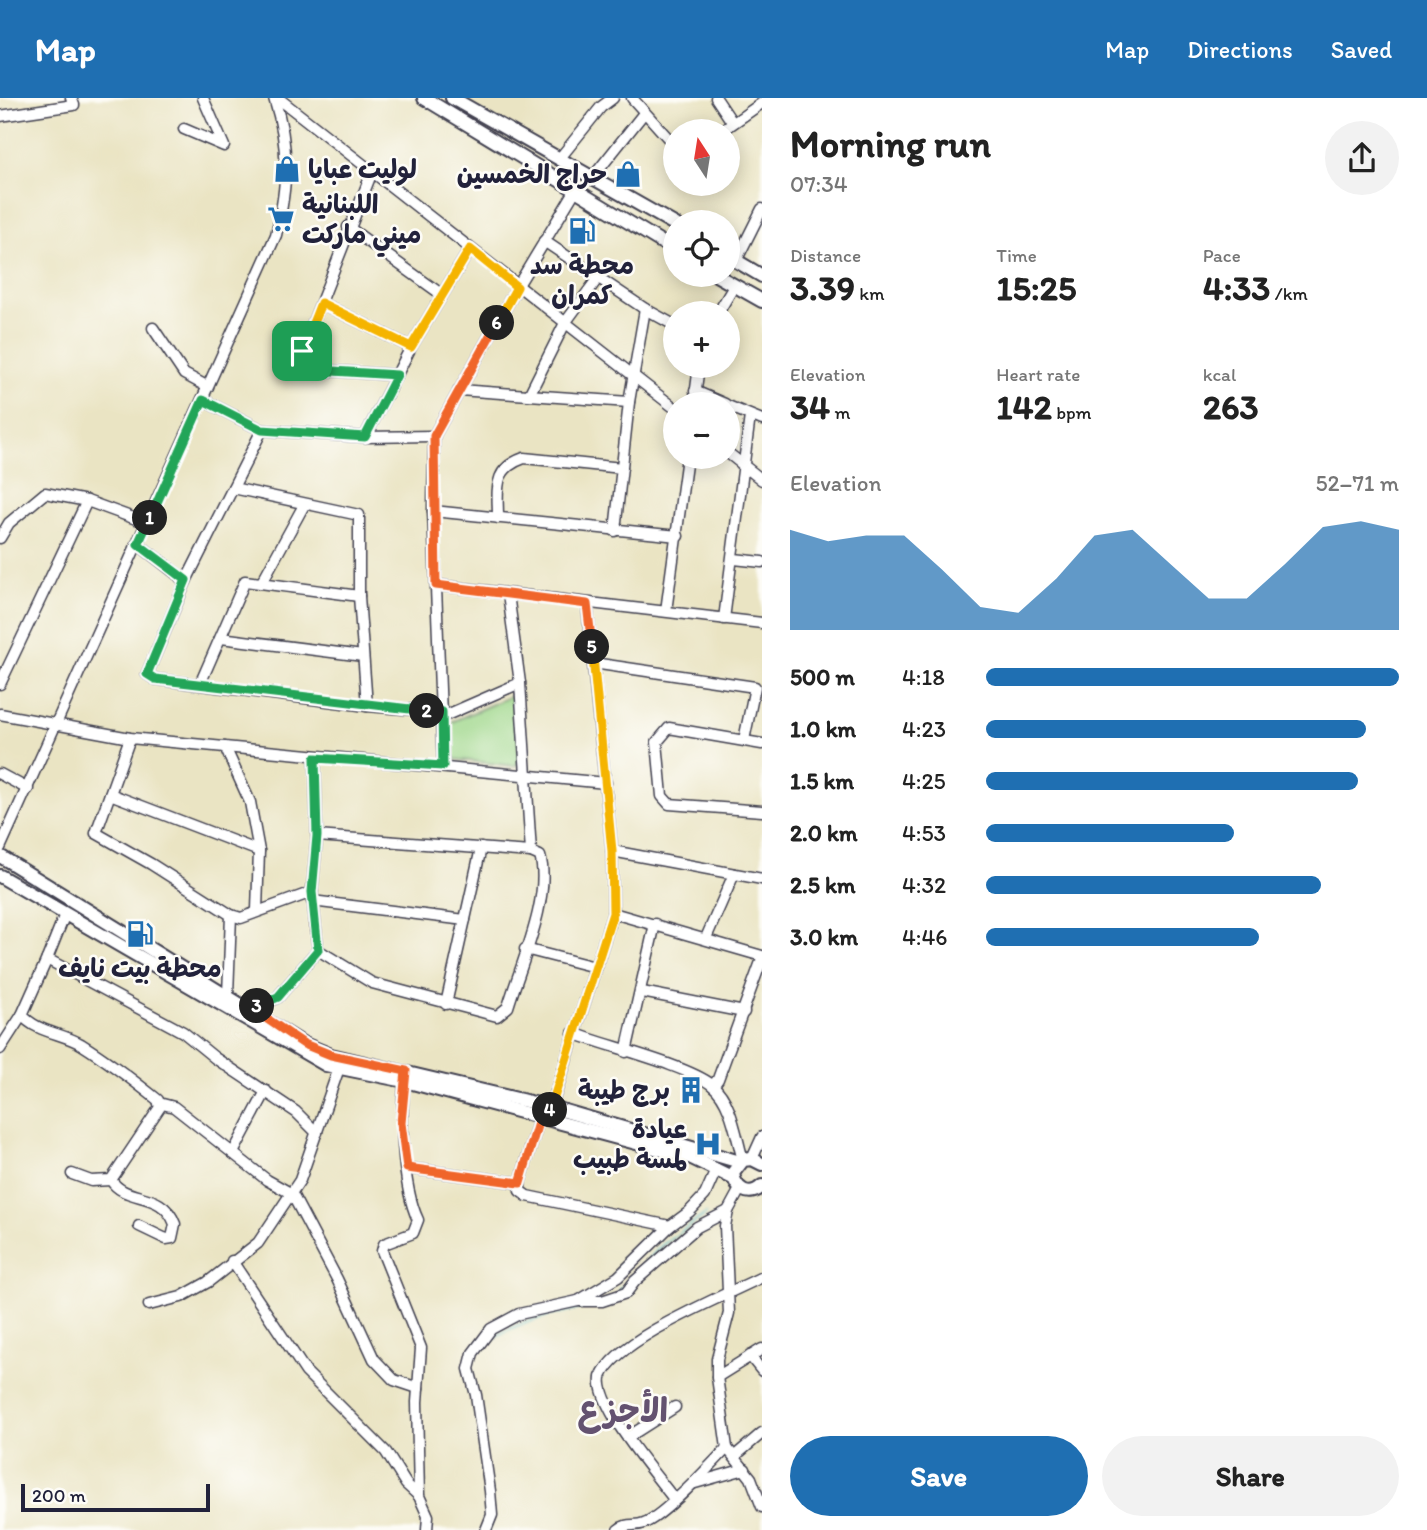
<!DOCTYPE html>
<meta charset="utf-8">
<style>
:root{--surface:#fff;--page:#f2f2f2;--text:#222;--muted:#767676;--accent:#1f6fb2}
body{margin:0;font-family:Itim,"Playpen Sans Arabic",sans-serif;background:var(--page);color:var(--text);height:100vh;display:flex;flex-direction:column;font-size:26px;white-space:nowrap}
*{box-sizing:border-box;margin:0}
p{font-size:23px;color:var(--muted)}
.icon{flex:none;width:38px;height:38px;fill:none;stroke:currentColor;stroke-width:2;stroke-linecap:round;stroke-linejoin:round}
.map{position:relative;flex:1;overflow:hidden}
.panel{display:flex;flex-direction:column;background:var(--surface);width:665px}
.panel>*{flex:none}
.needle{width:46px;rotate:348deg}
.fabs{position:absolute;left:663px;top:21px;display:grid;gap:14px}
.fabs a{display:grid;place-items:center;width:77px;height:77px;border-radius:50%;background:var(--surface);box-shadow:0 4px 18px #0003;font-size:35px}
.scale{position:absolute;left:21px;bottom:18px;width:189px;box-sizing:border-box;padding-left:7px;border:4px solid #22223b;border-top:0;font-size:19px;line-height:24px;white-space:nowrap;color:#22223b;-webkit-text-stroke:5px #fdfcf7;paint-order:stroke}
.pin{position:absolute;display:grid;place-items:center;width:60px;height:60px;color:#fff;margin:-30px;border-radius:14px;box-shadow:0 4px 10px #0006}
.km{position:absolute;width:35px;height:35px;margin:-18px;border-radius:50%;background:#222;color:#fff;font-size:19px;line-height:35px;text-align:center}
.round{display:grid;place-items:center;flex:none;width:74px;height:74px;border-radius:37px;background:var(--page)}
.headline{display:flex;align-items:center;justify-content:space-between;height:119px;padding:0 28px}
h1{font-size:38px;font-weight:800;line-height:52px}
.stats{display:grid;grid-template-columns:repeat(3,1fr);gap:10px;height:119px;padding:7px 28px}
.stats div{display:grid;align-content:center}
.stats b{font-size:35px;font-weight:800}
.stats small{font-size:19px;font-weight:400}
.stats p{font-size:19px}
.chart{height:196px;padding:14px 28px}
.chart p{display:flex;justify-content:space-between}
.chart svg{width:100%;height:126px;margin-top:7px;fill:var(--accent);opacity:.7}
.cta{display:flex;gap:14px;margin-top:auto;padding:14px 28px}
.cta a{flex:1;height:80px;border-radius:42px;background:var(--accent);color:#fff;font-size:28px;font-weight:800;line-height:80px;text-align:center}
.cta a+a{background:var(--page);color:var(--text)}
ul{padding:0 28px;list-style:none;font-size:23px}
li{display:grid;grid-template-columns:112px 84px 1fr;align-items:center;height:52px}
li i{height:18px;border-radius:9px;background:var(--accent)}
header{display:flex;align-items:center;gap:42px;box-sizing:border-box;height:98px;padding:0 35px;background:var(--accent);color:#fff}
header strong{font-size:33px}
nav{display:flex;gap:38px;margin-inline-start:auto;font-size:24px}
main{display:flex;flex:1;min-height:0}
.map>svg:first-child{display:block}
</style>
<header>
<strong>Map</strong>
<nav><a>Map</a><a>Directions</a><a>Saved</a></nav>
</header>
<main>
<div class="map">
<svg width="762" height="1432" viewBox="0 0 762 1432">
<rect width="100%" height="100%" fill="#fdfcf7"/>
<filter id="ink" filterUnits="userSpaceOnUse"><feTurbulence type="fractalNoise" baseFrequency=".0143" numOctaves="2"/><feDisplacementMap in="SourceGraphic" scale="14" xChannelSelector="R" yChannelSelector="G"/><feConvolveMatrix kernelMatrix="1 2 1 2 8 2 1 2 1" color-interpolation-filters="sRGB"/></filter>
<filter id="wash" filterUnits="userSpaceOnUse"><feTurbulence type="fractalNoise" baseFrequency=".00686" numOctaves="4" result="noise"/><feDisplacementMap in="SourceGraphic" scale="28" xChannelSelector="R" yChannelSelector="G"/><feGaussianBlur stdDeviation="1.57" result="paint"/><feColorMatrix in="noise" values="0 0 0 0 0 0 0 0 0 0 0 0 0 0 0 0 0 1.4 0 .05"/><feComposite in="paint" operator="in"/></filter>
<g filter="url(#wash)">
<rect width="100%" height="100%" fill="#eae4c3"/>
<!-- green -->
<path fill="#9ed78a" stroke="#607c62" stroke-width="2" d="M513,597L517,598L519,665L514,668L452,661L449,625Z"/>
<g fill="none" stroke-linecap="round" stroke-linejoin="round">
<!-- stream -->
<g stroke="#4dbac6" stroke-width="2">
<path d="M762,1053V1052"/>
<path d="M619,1193L661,1148L706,1116"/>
<path d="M487,1244C518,1222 554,1217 590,1208"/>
</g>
</g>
</g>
<g filter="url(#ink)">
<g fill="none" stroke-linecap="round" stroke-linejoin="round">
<defs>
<g id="minor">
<path d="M278,0L676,311"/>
<path d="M632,0L676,49"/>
<path d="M716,0L732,24"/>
<path d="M0,18L74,7L71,0"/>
<path d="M184,31L224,48L203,0"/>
<path d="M722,33L762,5"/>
<path d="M560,60L601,9L613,0"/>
<path d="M372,74L302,253L305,266L316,272L397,277"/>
<path d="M593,79L644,15"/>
<path d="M348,129L441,196"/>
<path d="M544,143L645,211L676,228"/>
<path d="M736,163L762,111"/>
<path d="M321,205L411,249"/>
<path d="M718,215L734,188"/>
<path d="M153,230L184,276L208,289"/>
<path d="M459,292L629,304"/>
<path d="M695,293L725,306"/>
<path d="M529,297L565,225L598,180"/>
<path d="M203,302L262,332L365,339L434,338"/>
<path d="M694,306L699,268"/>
<path d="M728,308L762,322"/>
<path d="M262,332L186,483L147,576L155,581L367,608L442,614"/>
<path d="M365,339L411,249L470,151"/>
<path d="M728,355L762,382"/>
<path d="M233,390L359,417V498L367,608"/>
<path d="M433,413L678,438"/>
<path d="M498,420C498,391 492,371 524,360L622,370"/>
<path d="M615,433L629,304L645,211"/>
<path d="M0,440L9,425L45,395L87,403L147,425"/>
<path d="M138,446L186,483"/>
<path d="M734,461L762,464"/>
<path d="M262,484L304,407"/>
<path d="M436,487L762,525"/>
<path d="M508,496L520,585L531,754"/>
<path d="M666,513L687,359"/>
<path d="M724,521L750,318"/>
<path d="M221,540L363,558"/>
<path d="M593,565L755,589L744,642"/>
<path d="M0,586L87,403"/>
<path d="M200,586L245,483L359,498"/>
<path d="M0,616L130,640L606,685"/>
<path d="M442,619L520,585"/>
<path d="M130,640L96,735L151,766L231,817L241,820L312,794"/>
<path d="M762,646L669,630L657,644L662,698L669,706L762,713"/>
<path d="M225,649L250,704L259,753L257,812"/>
<path d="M315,660L317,738L312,794L318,852"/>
<path d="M443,668L433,413L434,338L517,189L575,93"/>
<path d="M0,676L28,691"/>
<path d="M110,696L259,753"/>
<path d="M0,750L276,137C288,86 290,50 274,0"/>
<path d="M612,753L762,781"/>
<path d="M312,803L465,822"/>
<path d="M613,815L762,858"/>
<path d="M65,816L47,861L183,934L215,960L296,1014L317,1035"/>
<path d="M706,840L734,776"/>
<path d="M525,851L595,869"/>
<path d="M47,861L22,917C36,934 62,935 81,946C108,963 133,982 158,1002L160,1009L111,1082L91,1083L72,1076"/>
<path d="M642,894L744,914"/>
<path d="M228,897L231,817"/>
<path d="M446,906L481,750"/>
<path d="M247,915L278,899L318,852L372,885L497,918L508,909C520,868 552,799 540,758L531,754L317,738"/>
<path d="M573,935C607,948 686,967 712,987C732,1003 736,1039 743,1062"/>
<path d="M0,951L22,917"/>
<path d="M626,954L655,826"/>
<path d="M406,977C399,1015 402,1088 418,1122L413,1135L384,1146L382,1153L421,1250L417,1304L419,1398L428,1418L427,1432"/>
<path d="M713,988L718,981L762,861"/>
<path d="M159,1005L174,1009L267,1082L292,1096L337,1181L374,1261L394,1282L418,1290"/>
<path d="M550,1013L613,815L612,753L587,506"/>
<path d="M540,1018L520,1085V1093L527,1098L670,1128"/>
<path d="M233,1055L266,993"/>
<path d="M752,1061L762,1039"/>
<path d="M407,1070L520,1085"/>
<path d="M111,1082C126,1106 162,1091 175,1126L172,1140L166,1141L139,1128"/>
<path d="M740,1091L728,1113L725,1128L729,1215L717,1261V1279L727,1350L751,1380L762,1409"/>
<path d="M232,1163L306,1274L386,1354L406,1386L419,1398"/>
<path d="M578,1203L618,1179L670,1128L689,1114L705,1097L716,1072"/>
<path d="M149,1207L181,1199L208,1184L258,1145L300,1082L339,970"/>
<path d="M750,1258L762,1273"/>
<path d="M717,1279L762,1251"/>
<path d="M628,1339L675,1309"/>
<path d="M735,1358L762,1335"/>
<path d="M695,1385L745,1371"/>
<path d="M674,1401C656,1377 596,1308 601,1279C616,1241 724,1198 762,1179"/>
<path d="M486,1432L492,1417L490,1393L476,1297L469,1271L473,1255L491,1231L519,1216L578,1203H602L626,1195L635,1183L697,1129L728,1113"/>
<path d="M618,1432C627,1424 635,1429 644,1425C664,1418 711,1367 727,1350"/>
</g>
<g id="major">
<path d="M424,0L676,153"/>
<path d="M452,0L676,127"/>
<path d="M728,158L762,178"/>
<path d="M716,177L762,203"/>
<path d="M0,758L304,946L331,957L551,1009L740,1064"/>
<path d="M0,778L326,967L405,983L692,1060L733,1080"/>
<path d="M762,1066L752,1061L743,1062L733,1075C735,1092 750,1100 762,1088"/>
</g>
</defs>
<!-- minor casing -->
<use href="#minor" stroke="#403f4f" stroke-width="13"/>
<!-- major casing -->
<use href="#major" stroke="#403f4f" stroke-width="16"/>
<!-- minor -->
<use href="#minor" stroke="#fff" stroke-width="10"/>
<!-- major -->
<use href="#major" stroke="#fff" stroke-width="12"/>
</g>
</g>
<g fill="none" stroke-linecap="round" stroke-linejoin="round" filter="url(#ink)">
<defs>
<path id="split-1" d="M150,420L203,302L262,332L365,339L397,277L316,272L305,266L302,253"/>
<path id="split-2" d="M150,420L138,446L186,482L147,576L155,581L427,613"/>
<path id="split-3" d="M257,908L278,899L318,852L312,794L317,738L315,660L443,668L442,614L427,613"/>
<path id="split-4" d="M257,908L251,910L304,946L331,957L406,973L401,1025L407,1070L520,1085L540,1018L547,1020L550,1012"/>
<path id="split-5" d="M550,1012L613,815L612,753L592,549"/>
<path id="split-6" d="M497,225L434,338L436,487L587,506L592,549"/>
<path id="split-7" d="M302,253L321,205L411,249L470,151L517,189L497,225"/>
</defs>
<!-- split-1 casing -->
<use href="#split-1" stroke="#fff" stroke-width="14"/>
<!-- split-2 casing -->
<use href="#split-2" stroke="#fff" stroke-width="14"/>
<!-- split-3 casing -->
<use href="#split-3" stroke="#fff" stroke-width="14"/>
<!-- split-4 casing -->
<use href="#split-4" stroke="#fff" stroke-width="14"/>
<!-- split-5 casing -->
<use href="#split-5" stroke="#fff" stroke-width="14"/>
<!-- split-6 casing -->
<use href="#split-6" stroke="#fff" stroke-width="14"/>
<!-- split-7 casing -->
<use href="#split-7" stroke="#fff" stroke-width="14"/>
<!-- split-1 -->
<use href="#split-1" stroke="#22a559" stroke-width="9"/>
<!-- split-2 -->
<use href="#split-2" stroke="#22a559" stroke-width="9"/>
<!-- split-3 -->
<use href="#split-3" stroke="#22a559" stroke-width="9"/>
<!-- split-4 -->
<use href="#split-4" stroke="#f0652b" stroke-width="9"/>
<!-- split-5 -->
<use href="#split-5" stroke="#f5b400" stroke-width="9"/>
<!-- split-6 -->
<use href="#split-6" stroke="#f0652b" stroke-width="9"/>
<!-- split-7 -->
<use href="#split-7" stroke="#f5b400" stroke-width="9"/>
</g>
<!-- icons -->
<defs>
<symbol id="shop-bare" viewBox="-9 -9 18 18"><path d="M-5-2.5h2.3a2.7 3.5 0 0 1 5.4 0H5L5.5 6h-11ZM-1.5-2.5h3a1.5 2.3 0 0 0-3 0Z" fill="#1f6fb2" stroke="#fdfcf7" stroke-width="2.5" paint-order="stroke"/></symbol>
<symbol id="supermarket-bare" viewBox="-9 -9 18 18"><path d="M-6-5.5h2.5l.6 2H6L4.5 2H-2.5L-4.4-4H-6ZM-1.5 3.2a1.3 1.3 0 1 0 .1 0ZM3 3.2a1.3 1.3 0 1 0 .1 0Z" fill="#1f6fb2" stroke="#fdfcf7" stroke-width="2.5" paint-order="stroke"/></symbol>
<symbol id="fuel-bare" viewBox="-9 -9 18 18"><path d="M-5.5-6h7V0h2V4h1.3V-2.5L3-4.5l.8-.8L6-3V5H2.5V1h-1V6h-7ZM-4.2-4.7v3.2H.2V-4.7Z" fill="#1f6fb2" stroke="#fdfcf7" stroke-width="2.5" paint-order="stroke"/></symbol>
<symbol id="building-bare" viewBox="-9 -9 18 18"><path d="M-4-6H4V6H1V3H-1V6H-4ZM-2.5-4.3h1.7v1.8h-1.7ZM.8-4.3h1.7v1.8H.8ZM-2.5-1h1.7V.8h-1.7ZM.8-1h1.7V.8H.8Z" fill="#1f6fb2" stroke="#fdfcf7" stroke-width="2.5" paint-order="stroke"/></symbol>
<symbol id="hospital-bare" viewBox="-9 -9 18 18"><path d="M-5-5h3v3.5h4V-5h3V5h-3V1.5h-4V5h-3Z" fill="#1f6fb2" stroke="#fdfcf7" stroke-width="2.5" paint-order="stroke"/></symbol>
</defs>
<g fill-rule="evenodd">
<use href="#shop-bare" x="268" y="52" width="38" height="38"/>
<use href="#shop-bare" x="609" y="57" width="38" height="38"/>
<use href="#supermarket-bare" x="262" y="102" width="38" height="38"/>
<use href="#fuel-bare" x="563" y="114" width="38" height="38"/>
<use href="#fuel-bare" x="121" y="817" width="38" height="38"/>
<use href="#building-bare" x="672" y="973" width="38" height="38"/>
<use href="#hospital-bare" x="689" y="1027" width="38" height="38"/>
</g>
<g text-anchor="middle" stroke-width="5" stroke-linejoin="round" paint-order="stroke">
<!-- poi labels -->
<g font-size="26" font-weight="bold" fill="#22223b" stroke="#fdfcf7" text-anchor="end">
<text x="308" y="80" text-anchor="start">لوليت عبايا</text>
<text x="607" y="85">حراج الخمسين</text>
<text x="302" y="115" text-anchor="start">اللبنانية<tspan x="302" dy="30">ميني ماركت</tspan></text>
<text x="582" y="176" text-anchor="middle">محطة سد<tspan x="582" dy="30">كمران</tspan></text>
<text x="140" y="879" text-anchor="middle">محطة بيت نايف</text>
<text x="670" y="1001">برج طيبة</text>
<text x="687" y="1040">عيادة<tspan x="687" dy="30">لمسة طبيب</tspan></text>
</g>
<!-- district labels -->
<g font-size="33" font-weight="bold" fill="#645270" stroke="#fdfcf7">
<text x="623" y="1324">الأجزع</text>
</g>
</g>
</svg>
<div class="fabs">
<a><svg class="needle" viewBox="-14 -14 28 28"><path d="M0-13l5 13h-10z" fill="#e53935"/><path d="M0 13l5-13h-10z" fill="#767676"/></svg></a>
<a><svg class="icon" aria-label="locate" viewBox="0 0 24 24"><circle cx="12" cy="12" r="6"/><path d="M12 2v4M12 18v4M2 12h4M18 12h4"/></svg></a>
<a>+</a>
<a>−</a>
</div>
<div class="scale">200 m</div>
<div class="pin" style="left:302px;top:253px;background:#1e9e55"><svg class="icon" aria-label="arrive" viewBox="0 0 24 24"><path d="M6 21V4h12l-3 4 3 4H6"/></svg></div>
<b class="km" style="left:150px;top:420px">1</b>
<b class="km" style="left:427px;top:613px">2</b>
<b class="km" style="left:257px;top:908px">3</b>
<b class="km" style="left:550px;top:1012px">4</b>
<b class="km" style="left:592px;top:549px">5</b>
<b class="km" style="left:497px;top:225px">6</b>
</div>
<section class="panel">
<div class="headline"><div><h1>Morning run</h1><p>07:34</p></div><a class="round"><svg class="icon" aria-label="share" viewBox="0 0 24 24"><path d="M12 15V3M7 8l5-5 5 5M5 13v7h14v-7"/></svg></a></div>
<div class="stats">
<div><p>Distance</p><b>3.39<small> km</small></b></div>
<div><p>Time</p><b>15:25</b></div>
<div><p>Pace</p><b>4:33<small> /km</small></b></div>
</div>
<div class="stats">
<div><p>Elevation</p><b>34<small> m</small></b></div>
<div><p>Heart rate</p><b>142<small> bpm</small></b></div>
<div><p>kcal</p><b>263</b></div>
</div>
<div class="chart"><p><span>Elevation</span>52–71 m</p>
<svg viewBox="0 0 160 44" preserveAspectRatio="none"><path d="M0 44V9L10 13L20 11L30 11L40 23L50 36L60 38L70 26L80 11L90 9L100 21L110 33L120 33L130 21L140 8L150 6L160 9V44z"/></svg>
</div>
<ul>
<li><b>500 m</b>4:18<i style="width:100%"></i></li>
<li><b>1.0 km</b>4:23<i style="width:92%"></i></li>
<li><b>1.5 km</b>4:25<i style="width:90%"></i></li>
<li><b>2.0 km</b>4:53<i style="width:60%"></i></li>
<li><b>2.5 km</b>4:32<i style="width:81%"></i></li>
<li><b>3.0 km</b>4:46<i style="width:66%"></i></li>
</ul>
<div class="cta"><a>Save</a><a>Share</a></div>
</section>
</main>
